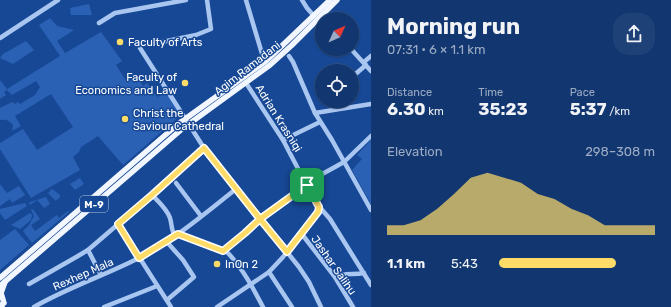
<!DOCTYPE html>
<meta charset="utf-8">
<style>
:root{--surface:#113670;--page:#1e4178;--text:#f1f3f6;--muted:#9cabc3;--line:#305083;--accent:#ffdb68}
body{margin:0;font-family:Rubik,sans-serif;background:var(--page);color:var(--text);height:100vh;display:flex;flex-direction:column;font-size:15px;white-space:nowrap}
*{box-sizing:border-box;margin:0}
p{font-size:13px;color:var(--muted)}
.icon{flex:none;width:22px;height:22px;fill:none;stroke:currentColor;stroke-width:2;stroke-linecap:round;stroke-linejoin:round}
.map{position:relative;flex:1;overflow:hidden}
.side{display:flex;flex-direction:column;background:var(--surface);width:300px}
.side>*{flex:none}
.needle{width:26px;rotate:45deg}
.fabs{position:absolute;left:315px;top:12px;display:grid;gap:8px}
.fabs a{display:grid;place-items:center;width:44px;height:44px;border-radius:50%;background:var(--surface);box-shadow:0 1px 3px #0004,0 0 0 1px var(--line);font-size:20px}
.pin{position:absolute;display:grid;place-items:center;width:34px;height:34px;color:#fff;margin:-17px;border-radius:8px;box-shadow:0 2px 6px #0006}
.round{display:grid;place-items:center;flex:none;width:42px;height:42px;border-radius:16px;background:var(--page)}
.summary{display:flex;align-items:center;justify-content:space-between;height:68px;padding:0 16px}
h1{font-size:22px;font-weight:700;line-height:30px}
.stats{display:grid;grid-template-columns:repeat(3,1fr);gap:6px;height:68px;padding:4px 16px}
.stats div{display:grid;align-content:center}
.stats b{font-size:17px;font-weight:700}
.stats small{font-size:11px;font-weight:400}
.stats p{font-size:11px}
.chart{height:112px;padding:8px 16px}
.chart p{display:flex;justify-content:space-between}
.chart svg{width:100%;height:72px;margin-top:4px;fill:var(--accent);opacity:.7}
ul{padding:0 16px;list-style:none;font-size:13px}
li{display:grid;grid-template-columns:64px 48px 1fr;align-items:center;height:30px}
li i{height:10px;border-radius:5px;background:var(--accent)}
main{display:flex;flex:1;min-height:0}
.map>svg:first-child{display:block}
</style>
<main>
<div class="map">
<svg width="371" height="307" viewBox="0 0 371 307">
<rect width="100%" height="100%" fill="#174895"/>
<!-- green -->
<g fill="#2a61b4">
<path d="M89,4L92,15H71L70,8Z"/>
<path d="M50,18L57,26L74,30L57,41L65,53L101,32L122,61L116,65L127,82L137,76L143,86L147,83L157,97L166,92L181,115L123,165L98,136L81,147L79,152L73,157L80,170L31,198L0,149V143L23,129L37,150L73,127L51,94L15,116L21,126L12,131L13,125C9,120 6,119 0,120V108L12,102L15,104L18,102L20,104L35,95L40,87L36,81L12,95L7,90L4,92L6,95L0,99V80L7,89L60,56L39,25Z"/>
<path d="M26,41L34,50L13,64L0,58L3,54Z"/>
<path d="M371,140V204L352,170L362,159L357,155Z"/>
<path d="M80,178L84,184L75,190L70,184Z"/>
<path d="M0,184L7,193L19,186L25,195L12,203L10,199L0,206Z"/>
<path d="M52,189L60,195V197L56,201L48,193Z"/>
<path d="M46,197L50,204L44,208L37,200L30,205L29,203L30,202Z"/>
<path d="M25,203L27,206L5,220L0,213V209Z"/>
<path d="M33,209L40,219L31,225L35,231L57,215L59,218L68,211L69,212L32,243L23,231L29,225L34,216L31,210Z"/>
<path d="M30,213L32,215L31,220L20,229L11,225Z"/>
<path d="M15,229L29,245L0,270V240Z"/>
</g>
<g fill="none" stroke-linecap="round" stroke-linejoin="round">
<!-- minor -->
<g stroke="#a9c6f1" stroke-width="4.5">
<path d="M246,0L263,57L266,61"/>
<path d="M302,0L307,8L314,16"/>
<path d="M99,23L115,13L186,0"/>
<path d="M0,38L58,0"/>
<path d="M162,42L196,35L211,29L207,0"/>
<path d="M140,48L204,148L299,267L309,282L321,307"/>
<path d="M351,49L371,71"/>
<path d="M289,56L293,62L315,113L332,140L371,210"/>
<path d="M364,62L371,56"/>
<path d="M352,77L366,65"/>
<path d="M246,83L283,140L316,203L330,219L371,285"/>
<path d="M315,113L371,104"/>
<path d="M283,140L320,122"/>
<path d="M176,183L201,216"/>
<path d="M306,183L344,162L371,136"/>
<path d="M152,195C159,202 167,209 170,218C172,224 171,230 175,236"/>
<path d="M118,224L171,307"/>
<path d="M301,233L335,277L353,307"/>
<path d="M177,234L228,253C243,269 253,288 263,307"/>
<path d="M166,241L183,260L194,277L167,300"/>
<path d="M88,250L101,275"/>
<path d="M223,251L245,233L260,219L307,185"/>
<path d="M269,272L292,307"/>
<path d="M335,277C345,273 353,275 364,273"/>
<path d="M29,284L78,256L88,250L152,195L204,148"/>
<path d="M34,307C67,288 103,276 137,259C173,241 204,214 236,189"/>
<path d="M104,307L157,286"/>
<path d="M217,307L269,272L283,257L301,233L314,217L318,212L319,207"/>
</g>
<!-- major -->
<g stroke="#f2f7ff" stroke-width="5.5">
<path d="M0,278L178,124L266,61L330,0"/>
<path d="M0,286L182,129L270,65L291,46L337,0"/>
<path d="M4,303L1,293L5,282"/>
<path d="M0,305L2,307"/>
</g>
</g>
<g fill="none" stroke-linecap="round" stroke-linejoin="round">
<defs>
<path id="route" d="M307,185L260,219L204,148L152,195L118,224L139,258L178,234L223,251L245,233L260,219L287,252L318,212L319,207L307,185"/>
</defs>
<!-- route casing -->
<use href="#route" stroke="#fff" stroke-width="8"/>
<!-- route -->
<use href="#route" stroke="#ffdb68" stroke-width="5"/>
</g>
<!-- markers -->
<g fill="#ffdb68" stroke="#174895" stroke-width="1.5">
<circle cx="120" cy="42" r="4"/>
<circle cx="185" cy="83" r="4"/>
<circle cx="125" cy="119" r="4"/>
<circle cx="217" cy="264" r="4"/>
</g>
<g text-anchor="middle" stroke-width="3" stroke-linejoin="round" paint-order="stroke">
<!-- shield labels -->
<rect fill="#174895" stroke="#b9c8df" stroke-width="1" x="80" y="196" width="28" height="16" rx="3"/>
<g font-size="10" font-weight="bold" fill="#fff">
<text x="94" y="208">M-9</text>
</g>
<!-- poi labels -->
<g font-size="11" fill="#fff" stroke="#174895" text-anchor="start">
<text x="128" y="46">Faculty of Arts</text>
<text x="177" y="81" text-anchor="end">Faculty of<tspan x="177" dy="13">Economics and Law</tspan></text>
<text x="133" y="117">Christ the<tspan x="133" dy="13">Saviour Cathedral</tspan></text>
<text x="225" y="268">InOn 2</text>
</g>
<!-- street labels -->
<g font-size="11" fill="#fff" stroke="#174895">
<text transform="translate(247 68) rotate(-38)" y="4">Agim Ramadani</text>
<text transform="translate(279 118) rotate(58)" y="4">Adrian Krasniqi</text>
<text transform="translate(334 265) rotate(55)" y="4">Jashar Salihu</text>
<text transform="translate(83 274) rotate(-24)" y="4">Rexhep Mala</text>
</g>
</g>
</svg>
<div class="fabs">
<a><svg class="needle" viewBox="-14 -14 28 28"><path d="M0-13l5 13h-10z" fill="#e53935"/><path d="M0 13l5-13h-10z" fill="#9cabc3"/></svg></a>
<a><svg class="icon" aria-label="locate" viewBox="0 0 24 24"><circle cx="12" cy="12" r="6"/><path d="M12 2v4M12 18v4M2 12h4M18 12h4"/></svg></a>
</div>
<div class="pin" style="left:307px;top:185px;background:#1e9e55"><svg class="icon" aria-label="arrive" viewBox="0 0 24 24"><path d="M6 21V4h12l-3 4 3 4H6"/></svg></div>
</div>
<section class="side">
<div class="summary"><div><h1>Morning run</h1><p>07:31 · 6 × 1.1 km</p></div><a class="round"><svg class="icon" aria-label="share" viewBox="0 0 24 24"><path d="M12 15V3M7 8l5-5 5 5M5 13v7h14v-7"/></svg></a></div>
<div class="stats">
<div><p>Distance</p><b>6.30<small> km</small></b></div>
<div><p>Time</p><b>35:23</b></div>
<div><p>Pace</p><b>5:37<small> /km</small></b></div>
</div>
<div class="chart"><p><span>Elevation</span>298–308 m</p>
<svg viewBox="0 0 160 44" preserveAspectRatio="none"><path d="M0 44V38L10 38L20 35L30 28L40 19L50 9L60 6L70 9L80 12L90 19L100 22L110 28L120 32L130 38L140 38L150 38L160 38V44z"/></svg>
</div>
<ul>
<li><b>1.1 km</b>5:43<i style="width:75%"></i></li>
</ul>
</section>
</main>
